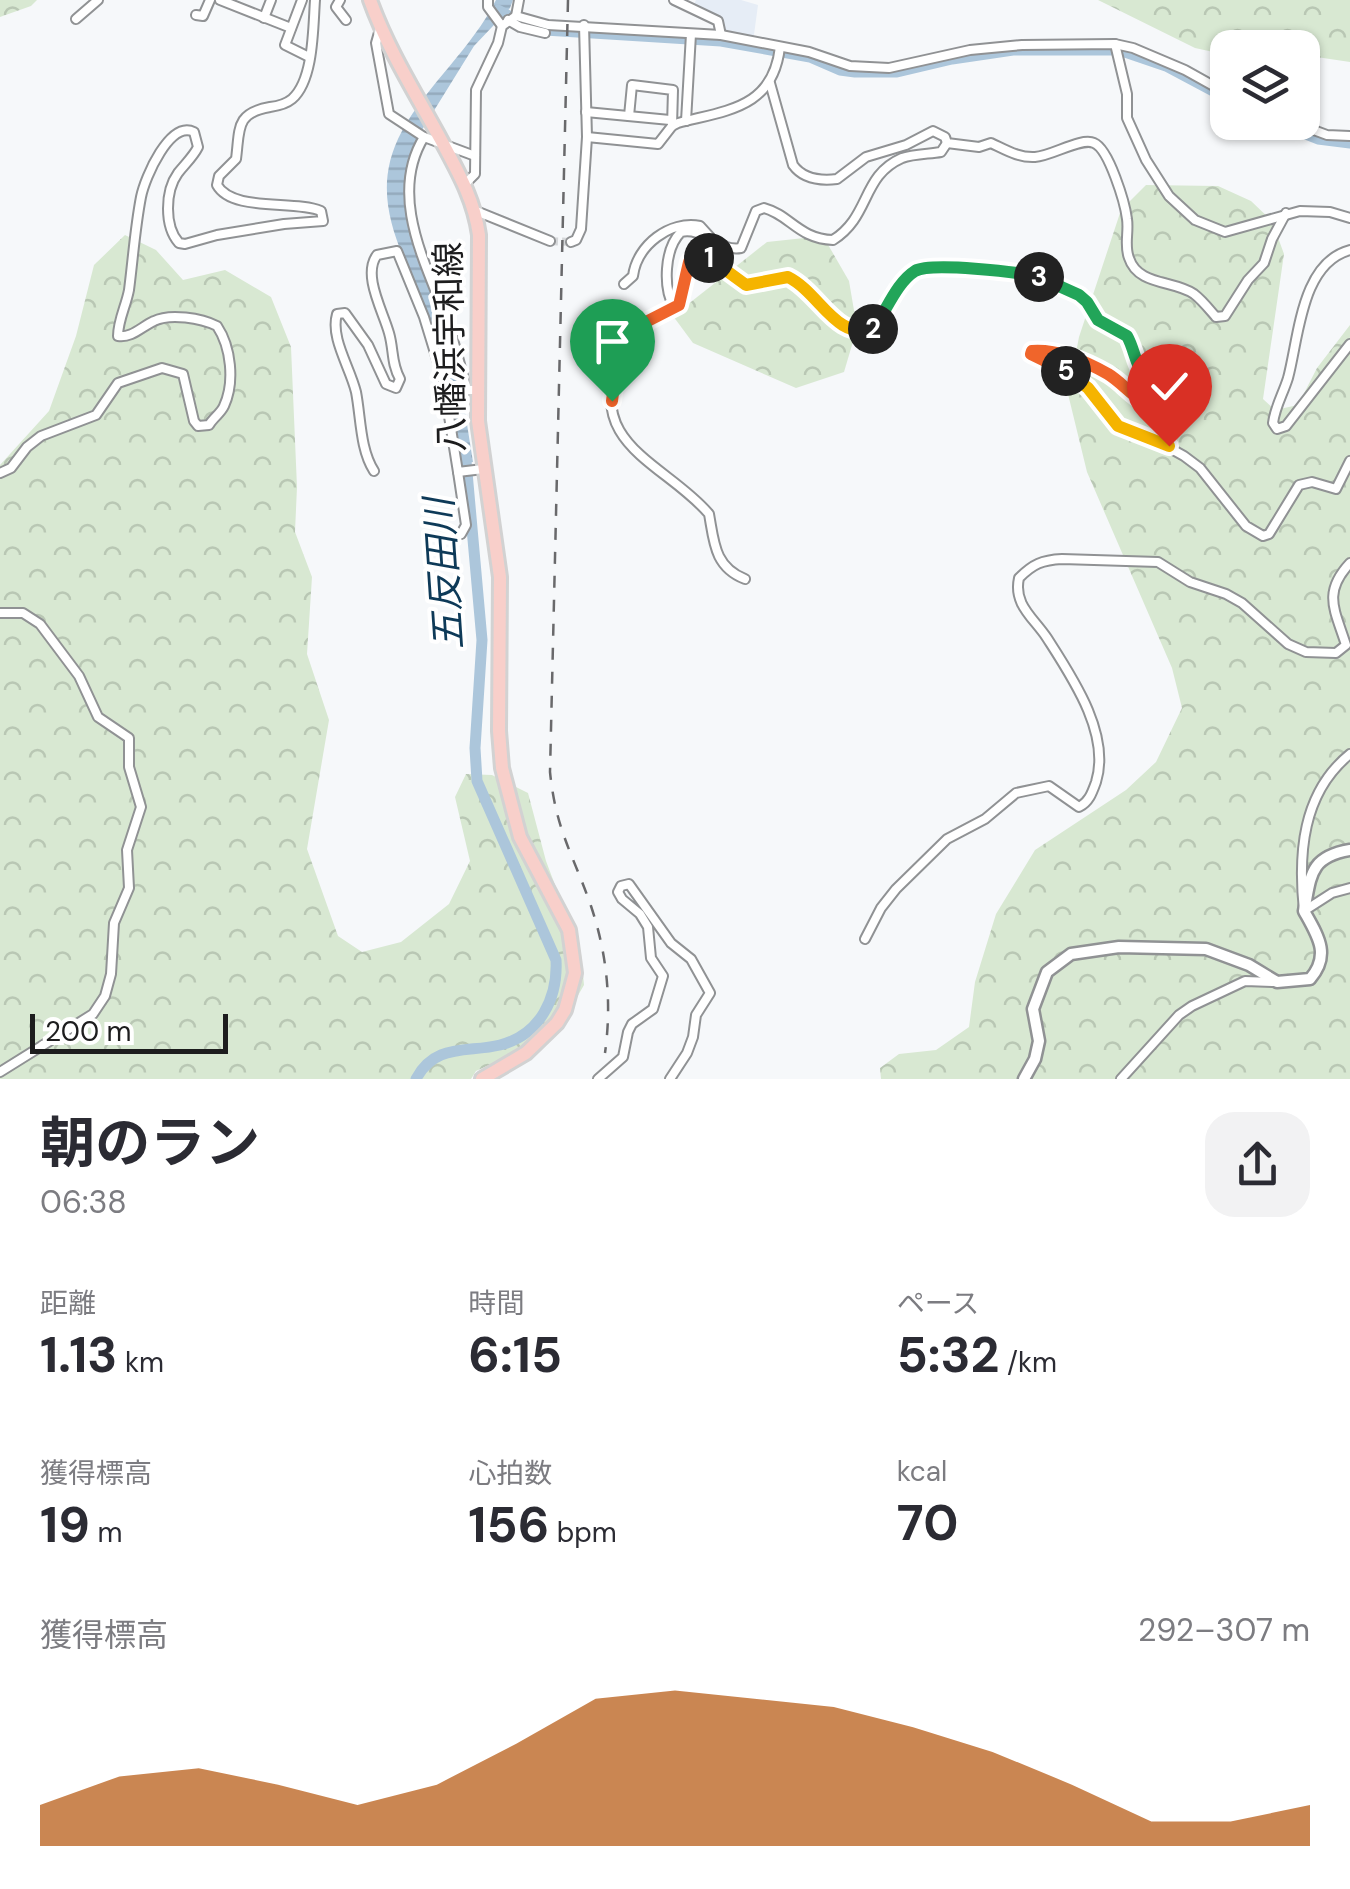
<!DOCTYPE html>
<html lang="ja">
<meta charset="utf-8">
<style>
:root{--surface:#fff;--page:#f2f2f3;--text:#2b2b33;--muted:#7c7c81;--accent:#b45309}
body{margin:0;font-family:"DM Sans","Noto Sans JP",sans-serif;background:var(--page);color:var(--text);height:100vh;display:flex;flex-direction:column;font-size:38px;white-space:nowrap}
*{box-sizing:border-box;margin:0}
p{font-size:32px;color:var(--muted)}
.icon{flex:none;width:55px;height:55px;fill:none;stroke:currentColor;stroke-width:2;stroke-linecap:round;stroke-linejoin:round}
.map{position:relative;height:1079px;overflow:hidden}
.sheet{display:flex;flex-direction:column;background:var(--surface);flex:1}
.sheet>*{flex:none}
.controls{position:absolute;left:1210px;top:30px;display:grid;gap:20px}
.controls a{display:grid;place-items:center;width:110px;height:110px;border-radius:20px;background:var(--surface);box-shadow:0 2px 8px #0004;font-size:50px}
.scale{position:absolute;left:30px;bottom:25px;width:198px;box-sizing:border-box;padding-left:10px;border:5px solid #1d1d1e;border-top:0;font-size:28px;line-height:35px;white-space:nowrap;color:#1d1d1e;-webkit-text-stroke:8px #fff;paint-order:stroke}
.pin{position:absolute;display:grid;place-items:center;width:85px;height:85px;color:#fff;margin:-102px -42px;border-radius:50% 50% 50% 0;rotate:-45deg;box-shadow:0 0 10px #0007}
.pin .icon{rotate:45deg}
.km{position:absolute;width:50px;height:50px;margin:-25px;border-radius:50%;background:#222;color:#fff;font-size:28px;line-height:50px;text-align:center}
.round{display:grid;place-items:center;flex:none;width:105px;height:105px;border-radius:30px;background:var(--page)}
.summary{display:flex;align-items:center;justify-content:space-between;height:170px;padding:0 40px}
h1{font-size:55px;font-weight:700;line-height:75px}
.figures{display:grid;grid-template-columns:repeat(3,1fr);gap:15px;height:170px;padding:10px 40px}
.figures div{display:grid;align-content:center}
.figures b{font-size:50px;font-weight:700}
.figures small{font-size:28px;font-weight:400}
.figures p{font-size:28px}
.chart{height:280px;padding:20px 40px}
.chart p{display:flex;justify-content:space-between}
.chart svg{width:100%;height:180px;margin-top:10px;fill:var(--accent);opacity:.7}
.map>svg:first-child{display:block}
</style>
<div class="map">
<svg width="1350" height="1079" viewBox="0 0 1350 1079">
<defs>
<pattern id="forest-crowns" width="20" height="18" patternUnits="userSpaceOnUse" patternTransform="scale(2.5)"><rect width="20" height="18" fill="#d8e8d2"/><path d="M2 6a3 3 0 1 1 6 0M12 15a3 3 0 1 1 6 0" fill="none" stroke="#b9c7b4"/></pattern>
<pattern id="water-rules" width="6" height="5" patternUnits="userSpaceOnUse" patternTransform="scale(2.5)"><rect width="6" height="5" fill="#acc6db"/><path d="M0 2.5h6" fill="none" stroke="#94aabc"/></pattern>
</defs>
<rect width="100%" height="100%" fill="#f6f8fa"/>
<!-- built -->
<path fill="#e6edf6" d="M696,0H741L758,5L753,42L721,35L720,27L692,9Z"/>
<!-- forest -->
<g fill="url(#forest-crowns)">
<path d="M0,0H37L31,6L0,17Z"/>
<path d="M1098,0H1350V62L1303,55L1302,48H1228L1227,55L1195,48Z"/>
<path d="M1146,185L1218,186L1251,201L1272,221L1284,254L1263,399L1275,410L1298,405L1317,368L1350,325V1079H881L880,1068L899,1054L936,1050L969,1027L975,982L996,914L1035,850L1126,790L1156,762L1182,708L1172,668L1087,472L1068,394L1079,337L1121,210Z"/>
<path d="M125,235L156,250L183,280L225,270L271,297L291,347L297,487L295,532L312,577L307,654L329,720L307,849L338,936L362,952L401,942L449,904L470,861L455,797L466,774L492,775L528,793L546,861L581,954L584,985L565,1018L525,1049L476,1071L471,1079H0V465L49,411L76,336L94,265Z"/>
<path d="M823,236L849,281L857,328L844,372L796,388L693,343L673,316L767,242Z"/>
</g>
<!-- water -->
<path fill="url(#water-rules)" d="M496,0H513L510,8L474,46L417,138L409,156L405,182L411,232L459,374L473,462L459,464C452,421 445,378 434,336C414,264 361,207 402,131C428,84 472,48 496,0Z"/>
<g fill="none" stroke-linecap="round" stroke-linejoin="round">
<!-- river -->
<g stroke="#acc6db" stroke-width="11">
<path d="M498,10L522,23L545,30L721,41L810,57L840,70L855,72H897L952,59L1013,50H1111"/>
<path d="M1122,51L1166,66L1228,99"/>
<path d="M1275,122L1318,139L1350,143"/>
<path d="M416,1079C435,1043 467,1053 500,1045C540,1035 558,998 556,960L477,781L475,748L482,640L465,450"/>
</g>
<!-- minor-tunnel -->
<path stroke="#d5d7d9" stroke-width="8" stroke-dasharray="8 4" stroke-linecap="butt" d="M550,241L571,242"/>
<defs>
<g id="minor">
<path d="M220,0L291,28"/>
<path d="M302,0L285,45L309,57"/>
<path d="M340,0L336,7L346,20"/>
<path d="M488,0V7L502,26"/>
<path d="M674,0L718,21L721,35"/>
<path d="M196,15L203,16L210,0"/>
<path d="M516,16L519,0"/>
<path d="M264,18L271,0"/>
<path d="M76,19L98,0"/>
<path d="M508,20L520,27L545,33"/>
<path d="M380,29L376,43L389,114L424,137L475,156"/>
<path d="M1115,44L1127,94V118L1146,160L1169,196L1195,220L1225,232L1300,211L1330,212L1350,218"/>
<path d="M770,83L793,165C803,179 820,181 837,179L866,157L906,145L933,131L945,137L947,143L979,147L991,143C1006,150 1019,158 1035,157C1052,156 1081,137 1094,143C1109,149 1125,203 1127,219C1129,232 1124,246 1129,258C1138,286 1174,280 1194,294C1202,300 1209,309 1216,317L1225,316L1248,280L1264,263L1272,239L1286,213"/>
<path d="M586,112L670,120"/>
<path d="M629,116L632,85L673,90L672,126"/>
<path d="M686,121L691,34"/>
<path d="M1292,122L1327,135L1350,136"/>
<path d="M424,137C389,194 424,260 445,315C454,340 460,365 467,390H477"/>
<path d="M587,137L658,144L672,126L678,123C728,110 773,108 780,47"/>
<path d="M465,184L475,174L476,90L498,43L502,26L516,16L548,25L721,35L809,52L850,66L889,68L970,50L1022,45L1115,44L1133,48L1185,70L1228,94"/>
<path d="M476,211L550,241"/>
<path d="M571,242L576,240L581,229L587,137L584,25"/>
<path d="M1350,250C1301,263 1299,337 1288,378C1283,394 1275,407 1273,423L1277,429L1286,426L1350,344"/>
<path d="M624,284L633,276C637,245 670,220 700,226L710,237"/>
<path d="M674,307C663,288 664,249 681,232C704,227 718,252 741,248L756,211L764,208C790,215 799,239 833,240C871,216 861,176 902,158C913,154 929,154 941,152L947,143"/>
<path d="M374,471C360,449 361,418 356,392C350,367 330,338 337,314L345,313L368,345L386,384L396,388L400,379C391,363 394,350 389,333C383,311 362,275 377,255L397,251L424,317L443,379L458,472L483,469"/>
<path d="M458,472L466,525L461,534"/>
<path d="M0,473L11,468L27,447L41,436L96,415L118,383L162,368L183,374L194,421L198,426L209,425C213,418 221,413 224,406C235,382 231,347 217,326C201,318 170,313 154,321C141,327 132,338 118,336C118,320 126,306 129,290C133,259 135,228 141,197C145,177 170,120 194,132L198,147C193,157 185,164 178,173C165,191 164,226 179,243L185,244L217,235L284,224L323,221L321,211C294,200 232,212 217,185L219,176L236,159C240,129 235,113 270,107C278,106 286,104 292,99C314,80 313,27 315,0"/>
<path d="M745,579C714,567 714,541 709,514C668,465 583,444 620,361C635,326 645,320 679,305L689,262L699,254L708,256L746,285C758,283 772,275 785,277C824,282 827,342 874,329L897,291L915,271L929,267H948L1044,278L1079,295L1098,320L1127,336C1134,348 1135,363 1143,374C1152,387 1166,388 1171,403L1164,407C1138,404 1129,386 1108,374C1087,361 1063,353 1038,350L1032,351V357L1068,372L1088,388L1119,426L1148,436L1184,456L1200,468L1246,526L1263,536L1269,534L1299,485L1312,482L1336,489L1350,461"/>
<path d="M0,613H23L40,624L79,676L98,717L129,738V767L141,807L127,850L129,888L114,923L111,974L105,996L93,1014L0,1072"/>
<path d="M1350,754C1302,793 1298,854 1304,911L1332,893L1350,888"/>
<path d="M865,939L881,908L896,889L947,839L985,819L1016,793L1049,786L1079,807C1089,802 1092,793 1096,782C1111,734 1072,677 1047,638C1034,618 1013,605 1019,578C1033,564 1042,560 1062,559L1158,562L1190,582L1226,594L1242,603L1288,644L1306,652L1336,653L1346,645C1335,610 1322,593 1350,563"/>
<path d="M598,1079L623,1057L628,1032L632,1024L653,1009L663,976L651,958L648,927L640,914L622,899L618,892L621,886L629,884L671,943L691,959L710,993L696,1015L693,1037L687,1053L670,1079"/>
<path d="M1121,1079L1179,1015L1192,1006L1245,981L1273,982"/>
</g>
<path id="tertiary" d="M1024,1079L1035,1059L1039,1041L1033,1009L1047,972L1071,954L1119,947L1206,949L1249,965L1277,982L1310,979C1331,955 1318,936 1304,911C1311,876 1309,857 1350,850"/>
<path id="primary" d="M370,0C388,50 416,94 441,140C458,172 474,199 479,235L478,421L500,577L499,731L502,768L520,837L569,930L575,973L565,1010L557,1023L526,1053L482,1079"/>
</defs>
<!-- minor casing -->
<use href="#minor" stroke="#909294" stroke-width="12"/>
<!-- tertiary casing -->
<use href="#tertiary" stroke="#909294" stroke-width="15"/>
<!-- primary casing -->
<use href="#primary" stroke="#d2d2d2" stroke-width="18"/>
<!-- minor -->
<use href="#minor" stroke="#fff" stroke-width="8"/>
<!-- tertiary -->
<use href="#tertiary" stroke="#fff" stroke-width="10"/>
<!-- primary -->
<use href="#primary" stroke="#f8cfca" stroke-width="12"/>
<!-- rail -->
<path stroke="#69696b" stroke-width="2.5" stroke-dasharray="12 12" stroke-linecap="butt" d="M568,0L550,772C556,831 573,854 591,906C607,954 612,1002 605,1053"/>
</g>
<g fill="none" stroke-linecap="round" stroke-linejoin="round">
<defs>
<path id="split-1" d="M612,401L616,370L638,326L679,305L689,262L699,254L709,258"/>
<path id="split-2" d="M709,258L746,285L788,277C820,293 835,340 873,329"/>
<path id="split-3" d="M873,329C886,312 896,283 915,271C931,262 1018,272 1039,277"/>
<path id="split-4" d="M1039,277L1079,295L1087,302L1098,320L1127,336C1134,348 1135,363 1143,374C1152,387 1166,388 1171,403L1169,405"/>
<path id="split-5" d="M1066,371L1031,354L1032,351C1058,349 1085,361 1108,374C1128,386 1142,412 1169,405"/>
<path id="split-6" d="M1066,371L1088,388L1118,426L1169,446"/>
</defs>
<!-- split-1 casing -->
<use href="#split-1" stroke="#fff" stroke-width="20"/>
<!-- split-2 casing -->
<use href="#split-2" stroke="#fff" stroke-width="20"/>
<!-- split-3 casing -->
<use href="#split-3" stroke="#fff" stroke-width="20"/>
<!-- split-4 casing -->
<use href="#split-4" stroke="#fff" stroke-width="20"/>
<!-- split-5 casing -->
<use href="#split-5" stroke="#fff" stroke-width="20"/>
<!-- split-6 casing -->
<use href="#split-6" stroke="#fff" stroke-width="20"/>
<!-- split-1 -->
<use href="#split-1" stroke="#f0652b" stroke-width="12"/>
<!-- split-2 -->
<use href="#split-2" stroke="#f5b400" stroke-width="12"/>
<!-- split-3 -->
<use href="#split-3" stroke="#22a559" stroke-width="12"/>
<!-- split-4 -->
<use href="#split-4" stroke="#22a559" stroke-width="12"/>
<!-- split-5 -->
<use href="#split-5" stroke="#f0652b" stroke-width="12"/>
<!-- split-6 -->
<use href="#split-6" stroke="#f5b400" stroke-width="12"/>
</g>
<g text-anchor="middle" stroke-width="8" stroke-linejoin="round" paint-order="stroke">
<!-- street labels -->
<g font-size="35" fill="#1d1d1e" stroke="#fff">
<text transform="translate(450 347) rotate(-91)" y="12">八幡浜宇和線</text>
</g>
<!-- water labels -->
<g font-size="38" font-style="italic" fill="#0e3a58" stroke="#fff">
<text transform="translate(444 574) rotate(-94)" y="13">五反田川</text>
</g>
</g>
</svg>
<div class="controls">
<a><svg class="icon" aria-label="layers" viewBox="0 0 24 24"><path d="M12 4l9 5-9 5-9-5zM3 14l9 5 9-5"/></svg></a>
</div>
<div class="scale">200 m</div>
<div class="pin" style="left:612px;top:401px;background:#1e9e55"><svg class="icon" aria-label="arrive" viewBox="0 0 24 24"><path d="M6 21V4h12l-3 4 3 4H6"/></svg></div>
<div class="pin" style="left:1169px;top:446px;background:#d93025"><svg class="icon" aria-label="check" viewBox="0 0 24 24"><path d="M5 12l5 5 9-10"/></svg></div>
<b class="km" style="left:709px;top:258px">1</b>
<b class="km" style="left:873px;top:329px">2</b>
<b class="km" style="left:1039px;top:277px">3</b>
<b class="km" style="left:1066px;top:371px">5</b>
</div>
<section class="sheet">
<div class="summary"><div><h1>朝のラン</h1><p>06:38</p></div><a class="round"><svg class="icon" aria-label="share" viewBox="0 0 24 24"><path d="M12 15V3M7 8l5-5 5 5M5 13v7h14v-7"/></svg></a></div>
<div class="figures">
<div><p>距離</p><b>1.13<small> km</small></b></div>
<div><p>時間</p><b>6:15</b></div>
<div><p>ペース</p><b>5:32<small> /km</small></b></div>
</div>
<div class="figures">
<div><p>獲得標高</p><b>19<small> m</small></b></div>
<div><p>心拍数</p><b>156<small> bpm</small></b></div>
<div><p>kcal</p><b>70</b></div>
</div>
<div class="chart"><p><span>獲得標高</span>292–307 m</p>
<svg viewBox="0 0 160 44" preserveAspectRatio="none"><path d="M0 44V34L10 27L20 25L30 29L40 34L50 29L60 19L70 8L80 6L90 8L100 10L110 15L120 21L130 29L140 38L150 38L160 34V44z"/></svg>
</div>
</section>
